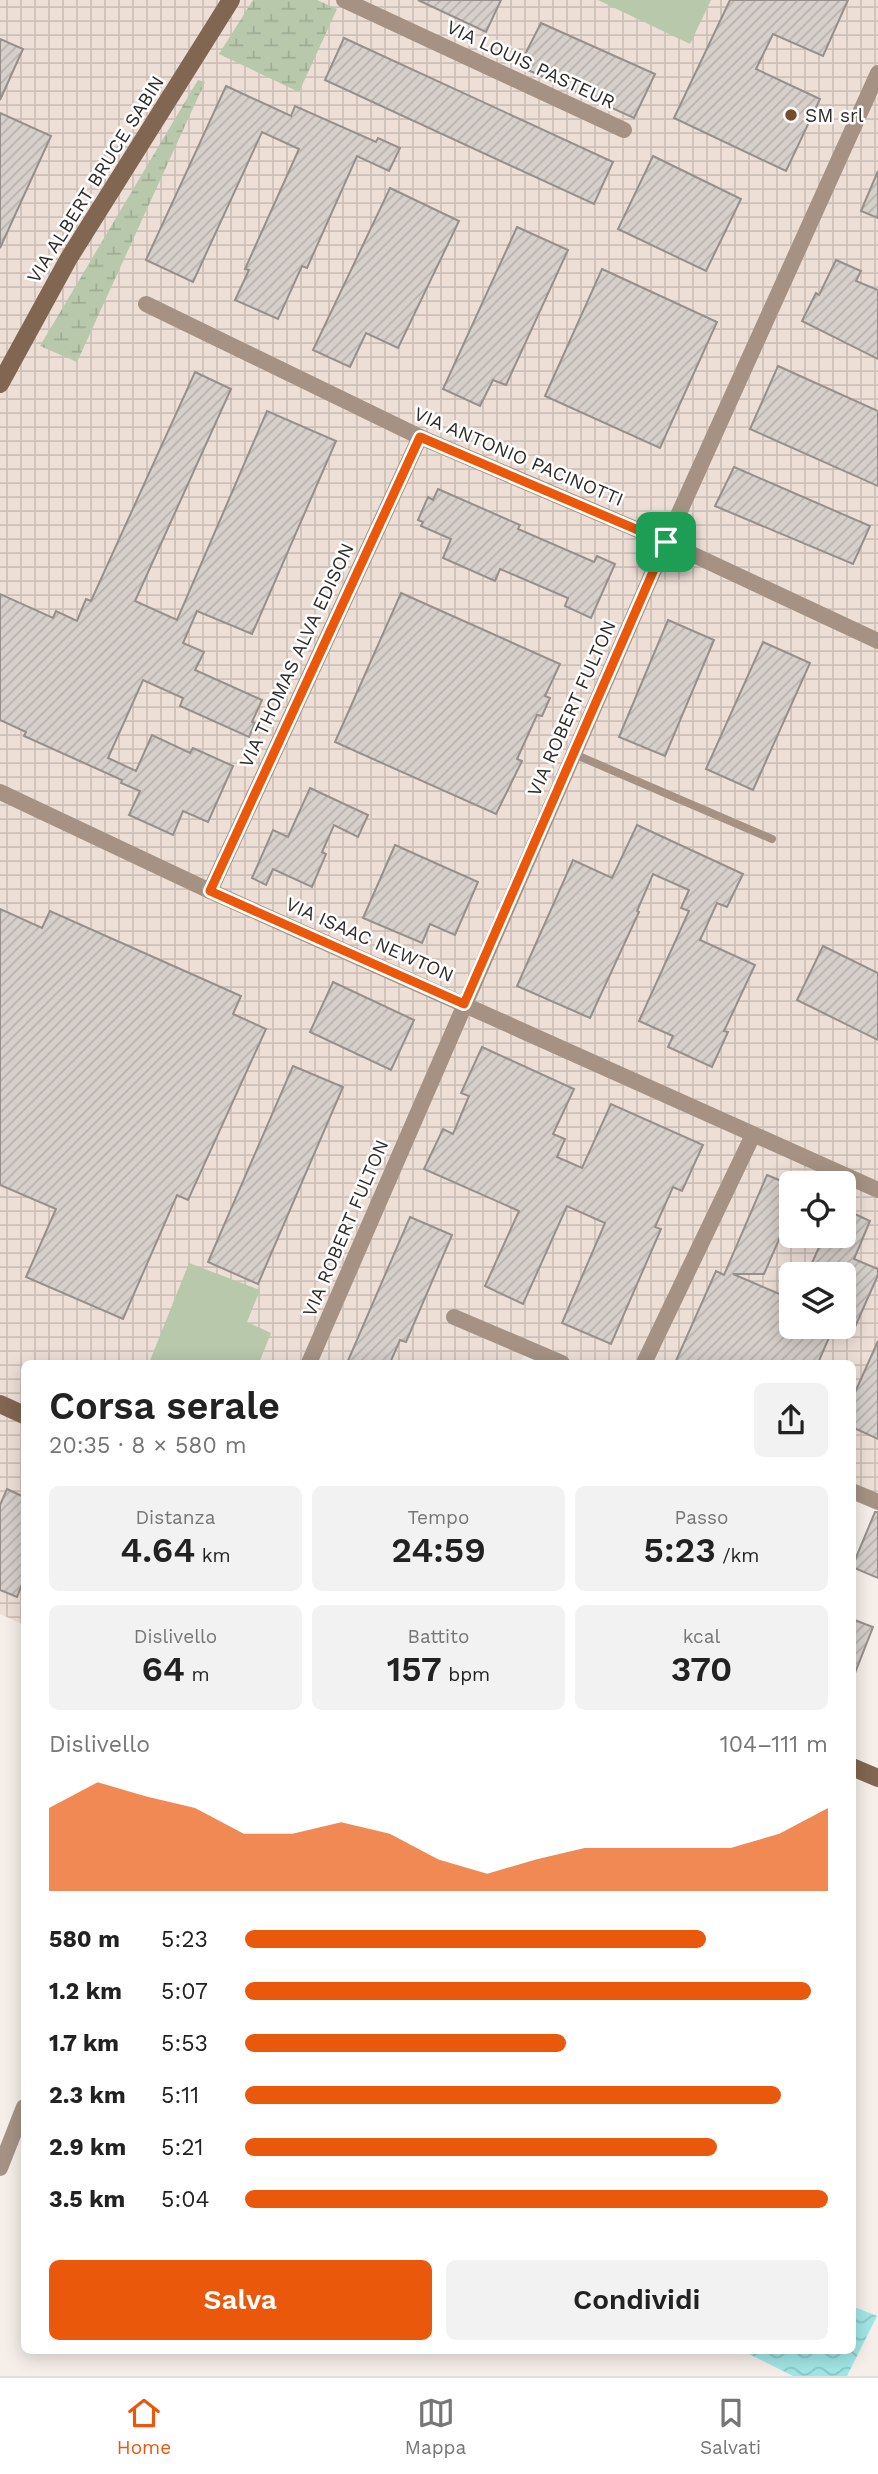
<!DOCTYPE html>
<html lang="it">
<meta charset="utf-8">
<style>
:root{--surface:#fff;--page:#f2f2f2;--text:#222;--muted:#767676;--line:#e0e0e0;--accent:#ea580c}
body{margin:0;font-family:"Work Sans",sans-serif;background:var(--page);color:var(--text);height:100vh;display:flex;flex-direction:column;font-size:26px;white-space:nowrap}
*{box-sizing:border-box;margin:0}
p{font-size:23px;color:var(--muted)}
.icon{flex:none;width:38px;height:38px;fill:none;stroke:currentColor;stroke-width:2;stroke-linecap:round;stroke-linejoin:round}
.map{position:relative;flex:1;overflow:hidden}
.drawer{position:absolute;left:21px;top:1360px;width:835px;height:994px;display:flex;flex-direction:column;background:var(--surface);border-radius:10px;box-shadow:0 4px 18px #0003}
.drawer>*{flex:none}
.controls{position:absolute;left:779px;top:1171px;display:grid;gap:14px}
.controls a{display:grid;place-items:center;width:77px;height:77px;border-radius:10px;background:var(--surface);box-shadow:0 4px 18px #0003;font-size:35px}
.pin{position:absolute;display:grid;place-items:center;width:60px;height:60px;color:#fff;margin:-30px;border-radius:14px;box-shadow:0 4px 10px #0006}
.round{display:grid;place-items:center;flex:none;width:74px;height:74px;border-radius:10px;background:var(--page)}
.overview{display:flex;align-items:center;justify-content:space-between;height:119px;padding:0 28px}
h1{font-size:38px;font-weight:600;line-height:52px}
.figures{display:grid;grid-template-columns:repeat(3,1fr);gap:10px;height:119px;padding:7px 28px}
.figures div{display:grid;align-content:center;border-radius:10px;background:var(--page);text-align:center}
.figures b{font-size:35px;font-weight:600}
.figures small{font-size:19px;font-weight:400}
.figures p{font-size:19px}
.chart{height:196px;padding:14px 28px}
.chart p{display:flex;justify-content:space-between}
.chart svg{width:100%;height:126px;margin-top:7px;fill:var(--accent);opacity:.7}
.button{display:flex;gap:14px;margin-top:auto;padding:14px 28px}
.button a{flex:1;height:80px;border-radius:10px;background:var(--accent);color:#fff;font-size:28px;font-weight:600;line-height:80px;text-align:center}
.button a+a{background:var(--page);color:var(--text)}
ul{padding:0 28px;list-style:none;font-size:23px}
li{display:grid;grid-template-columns:112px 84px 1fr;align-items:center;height:52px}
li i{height:18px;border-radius:9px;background:var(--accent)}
.tabs{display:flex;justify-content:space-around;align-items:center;height:98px;border-top:2px solid var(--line);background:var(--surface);font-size:19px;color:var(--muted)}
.tabs a{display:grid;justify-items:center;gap:4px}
.tabs .on{color:var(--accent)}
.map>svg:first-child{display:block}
</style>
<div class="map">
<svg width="878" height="2376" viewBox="0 0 878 2376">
<defs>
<pattern id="industrial-grid" width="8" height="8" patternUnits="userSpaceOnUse" patternTransform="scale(1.75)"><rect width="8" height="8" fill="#eddfd6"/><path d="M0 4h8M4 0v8" fill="none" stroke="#ccc0b8"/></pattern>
<pattern id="wetland-marsh" width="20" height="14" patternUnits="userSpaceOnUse" patternTransform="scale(1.75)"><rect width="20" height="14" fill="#b7c8ab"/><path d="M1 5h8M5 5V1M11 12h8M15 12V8" fill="none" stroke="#9eac93"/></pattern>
<pattern id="water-waves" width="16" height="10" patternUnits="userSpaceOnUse" patternTransform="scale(1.75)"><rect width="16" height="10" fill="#a1e6e5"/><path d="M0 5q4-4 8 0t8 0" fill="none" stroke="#8bc5c5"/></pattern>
<pattern id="building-hatch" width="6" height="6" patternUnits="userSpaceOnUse" patternTransform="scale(1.75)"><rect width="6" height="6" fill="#d6cfca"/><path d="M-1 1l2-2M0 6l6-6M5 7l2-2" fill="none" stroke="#b8b2ae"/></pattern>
</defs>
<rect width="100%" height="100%" fill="#f5eee9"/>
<!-- industrial -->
<path fill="url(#industrial-grid)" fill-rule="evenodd" d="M0,0H878V1502L852,1492V1363H550L525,1353L520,1363H24V1625L0,1614ZM791,1183H844V1236H791ZM791,1274H844V1326H791Z"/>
<!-- grass -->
<g fill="#b7c8ab">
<path d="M598,0H711L690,44Z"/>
<path d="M189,1263L260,1290L247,1322L271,1333L259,1363H149Z"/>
</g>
<!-- wetland -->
<g fill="url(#wetland-marsh)">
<path d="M253,0H317L337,9L299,92L219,54Z"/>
<path d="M198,80L205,82L77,362L40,346Z"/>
</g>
<!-- water -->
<path fill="url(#water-waves)" d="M852,2306L877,2316L847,2376H793L741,2350H852Z"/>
<!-- building -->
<g fill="url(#building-hatch)" stroke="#968f8b" stroke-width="2">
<path d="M418,0H501L486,32Z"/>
<path d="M730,0H848L823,56L773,34L756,69L820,99L786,171L674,118Z"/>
<path d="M541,23L655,74L634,118L519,66Z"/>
<path d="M344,38L613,162L594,204L325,80Z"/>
<path d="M0,39L23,49L0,100Z"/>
<path d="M226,86L291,116L295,106L376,142L378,138L400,148L389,171L357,156L307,268L302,266L278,319L235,300L249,270L245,269L299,149L262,132L193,282L146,260Z"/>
<path d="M0,113L51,136L0,248Z"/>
<path d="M653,156L741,199L706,271L618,229Z"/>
<path d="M878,171V218L861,211Z"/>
<path d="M390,188L459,221L398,348L366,333L350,367L313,350Z"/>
<path d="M517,227L568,250L506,385L493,380L480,406L443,389Z"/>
<path d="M836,260L861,271L856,281L878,290V359L802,321L816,293L819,295Z"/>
<path d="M602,269L717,322L660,448L545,396Z"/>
<path d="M778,366L878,411V486L750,429Z"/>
<path d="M195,372L231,389L135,601L177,620L267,411L336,441L252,634L197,611L183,643L204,652L195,670L262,700L252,722L255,723L249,737L180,706L183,698L143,680L108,758L136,771L152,735L190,753L193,748L233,766L208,822L183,811L173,835L129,815L140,791L121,783L122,780L24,736L26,732L0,720V594L53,618L56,611L77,621L86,599L91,601Z"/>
<path d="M734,467L870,526L853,564L715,506Z"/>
<path d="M438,489L520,525L518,529L594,562L597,556L615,564L591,618L565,606L568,598L500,569L495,581L443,558L451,539L421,526L423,522L418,520L428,497L433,500Z"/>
<path d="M401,593L560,664L545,696L550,698L542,716L537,715L517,759L522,761L496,814L335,742Z"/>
<path d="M668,620L714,640L665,756L619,737Z"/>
<path d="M763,642L810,663L753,790L706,769Z"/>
<path d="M310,788L368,815L358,837L334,825L322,852L326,854L312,887L273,869L266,885L252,878L273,830L288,837Z"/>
<path d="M637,825L743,874L727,907L717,903L700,940L755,965L724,1031L728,1032L712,1067L668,1047L673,1036L639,1021L689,911L681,908L689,890L653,874L637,911L639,912L590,1018L517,986L573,860L612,878Z"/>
<path d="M395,845L478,882L455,935L430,924L422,943L363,918Z"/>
<path d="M0,909L42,928L50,911L205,980L241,996L233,1014L266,1029L188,1200L177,1195L123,1319L26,1277L56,1209L0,1185Z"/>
<path d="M823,946L878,973V1040L797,1000Z"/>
<path d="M333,982L414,1020L391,1070L310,1032Z"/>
<path d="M482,1047L574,1089L553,1134L565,1139L557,1157L582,1168L611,1104L703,1145L682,1191L673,1187L655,1227L661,1229L611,1344L562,1323L605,1223L567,1206L523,1304L485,1286L519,1211L424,1169L443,1129L453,1134L469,1096L461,1093Z"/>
<path d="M293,1066L343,1087L258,1284L208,1262Z"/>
<path d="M767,1175L791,1185V1212L764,1274H733L791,1299V1326H834L818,1363H675L716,1271L724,1275Z"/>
<path d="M844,1209L870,1221L854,1259L878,1269V1275L855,1327L844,1322V1274H807L824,1236H844Z"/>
<path d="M410,1217L452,1235L406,1342L400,1340L390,1363H347Z"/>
<path d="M878,1341V1439L852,1427V1399Z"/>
<path d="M7,1489L24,1497V1579L17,1597L0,1590V1505Z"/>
<path d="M875,1512H878V1578L852,1567Z"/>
<path d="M852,1619L873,1627L853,1678H852Z"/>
</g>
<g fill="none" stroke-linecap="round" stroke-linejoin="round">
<!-- lane -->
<path stroke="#a59284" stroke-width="8" d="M574,754L772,839"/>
<!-- street -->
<g stroke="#a59284" stroke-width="16">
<path d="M344,0L624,130"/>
<path d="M146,304L420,437L666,542L878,641"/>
<path d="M0,792L210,891L878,1190"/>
<path d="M210,891L420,437"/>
<path d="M454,1317L562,1363"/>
<path d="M309,1363L666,542L878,73"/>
<path d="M644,1363L753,1135"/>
<path d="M852,1491L878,1502"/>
<path d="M0,2168L24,2107"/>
</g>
<!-- secondary -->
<g stroke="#816651" stroke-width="18">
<path d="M0,384L69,258L231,0"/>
<path d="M0,1404L24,1415"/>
<path d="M852,1767L878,1778"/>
</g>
</g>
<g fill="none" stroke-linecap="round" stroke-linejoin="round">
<defs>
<path id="route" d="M420,437L666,542L464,1004L210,891Z"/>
</defs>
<!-- route casing -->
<use href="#route" stroke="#fff" stroke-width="14"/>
<!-- route -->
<use href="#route" stroke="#ea580c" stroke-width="9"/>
</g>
<!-- markers -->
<circle fill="#744e2a" stroke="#fff" stroke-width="2.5" cx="791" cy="115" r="7"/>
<g text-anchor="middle" stroke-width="5" stroke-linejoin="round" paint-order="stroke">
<!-- street labels -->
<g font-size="19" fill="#2e2c2a" stroke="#fff">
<text transform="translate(531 64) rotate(25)" y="7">VIA LOUIS PASTEUR</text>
<text transform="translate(95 179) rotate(-58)" y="7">VIA ALBERT BRUCE SABIN</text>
<text transform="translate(519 456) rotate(23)" y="7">VIA ANTONIO PACINOTTI</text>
<text transform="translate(296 655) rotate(-65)" y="7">VIA THOMAS ALVA EDISON</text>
<text transform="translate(571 708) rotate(-66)" y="7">VIA ROBERT FULTON</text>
<text transform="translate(370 939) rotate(24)" y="7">VIA ISAAC NEWTON</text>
<text transform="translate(345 1228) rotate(-67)" y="7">VIA ROBERT FULTON</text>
</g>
<!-- poi labels -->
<g font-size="19" fill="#2e2c2a" stroke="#fff" text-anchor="start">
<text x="805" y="122">SM srl</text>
</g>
</g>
</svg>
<div class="controls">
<a><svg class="icon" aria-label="locate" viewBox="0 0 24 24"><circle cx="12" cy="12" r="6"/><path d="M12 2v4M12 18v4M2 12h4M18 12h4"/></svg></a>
<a><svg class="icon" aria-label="layers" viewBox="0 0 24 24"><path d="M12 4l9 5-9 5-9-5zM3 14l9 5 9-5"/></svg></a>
</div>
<div class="pin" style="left:666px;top:542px;background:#1e9e55"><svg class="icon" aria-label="arrive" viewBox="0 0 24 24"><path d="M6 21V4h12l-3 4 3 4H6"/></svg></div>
<section class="drawer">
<div class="overview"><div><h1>Corsa serale</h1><p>20:35 · 8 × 580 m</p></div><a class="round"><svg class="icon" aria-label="share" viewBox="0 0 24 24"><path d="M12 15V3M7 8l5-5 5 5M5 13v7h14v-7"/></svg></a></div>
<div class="figures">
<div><p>Distanza</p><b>4.64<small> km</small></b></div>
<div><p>Tempo</p><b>24:59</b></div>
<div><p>Passo</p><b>5:23<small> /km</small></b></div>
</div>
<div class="figures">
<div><p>Dislivello</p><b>64<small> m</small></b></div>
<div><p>Battito</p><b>157<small> bpm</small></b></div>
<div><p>kcal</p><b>370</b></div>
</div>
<div class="chart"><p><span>Dislivello</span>104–111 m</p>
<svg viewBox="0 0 160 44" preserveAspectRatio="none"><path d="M0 44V15L10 6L20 11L30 15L40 24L50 24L60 20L70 24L80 33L90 38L100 33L110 29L120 29L130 29L140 29L150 24L160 15V44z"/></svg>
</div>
<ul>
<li><b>580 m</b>5:23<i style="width:79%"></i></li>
<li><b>1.2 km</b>5:07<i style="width:97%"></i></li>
<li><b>1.7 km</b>5:53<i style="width:55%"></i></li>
<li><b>2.3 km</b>5:11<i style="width:92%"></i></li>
<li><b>2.9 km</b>5:21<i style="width:81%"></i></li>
<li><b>3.5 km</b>5:04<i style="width:100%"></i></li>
</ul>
<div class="button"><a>Salva</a><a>Condividi</a></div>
</section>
</div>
<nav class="tabs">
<a class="on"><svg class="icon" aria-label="home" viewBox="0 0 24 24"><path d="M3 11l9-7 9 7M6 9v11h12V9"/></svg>Home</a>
<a><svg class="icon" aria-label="map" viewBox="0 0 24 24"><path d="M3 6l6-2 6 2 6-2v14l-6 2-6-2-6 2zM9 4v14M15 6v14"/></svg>Mappa</a>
<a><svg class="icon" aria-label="saved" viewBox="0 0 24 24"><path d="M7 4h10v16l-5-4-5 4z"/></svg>Salvati</a>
</nav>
